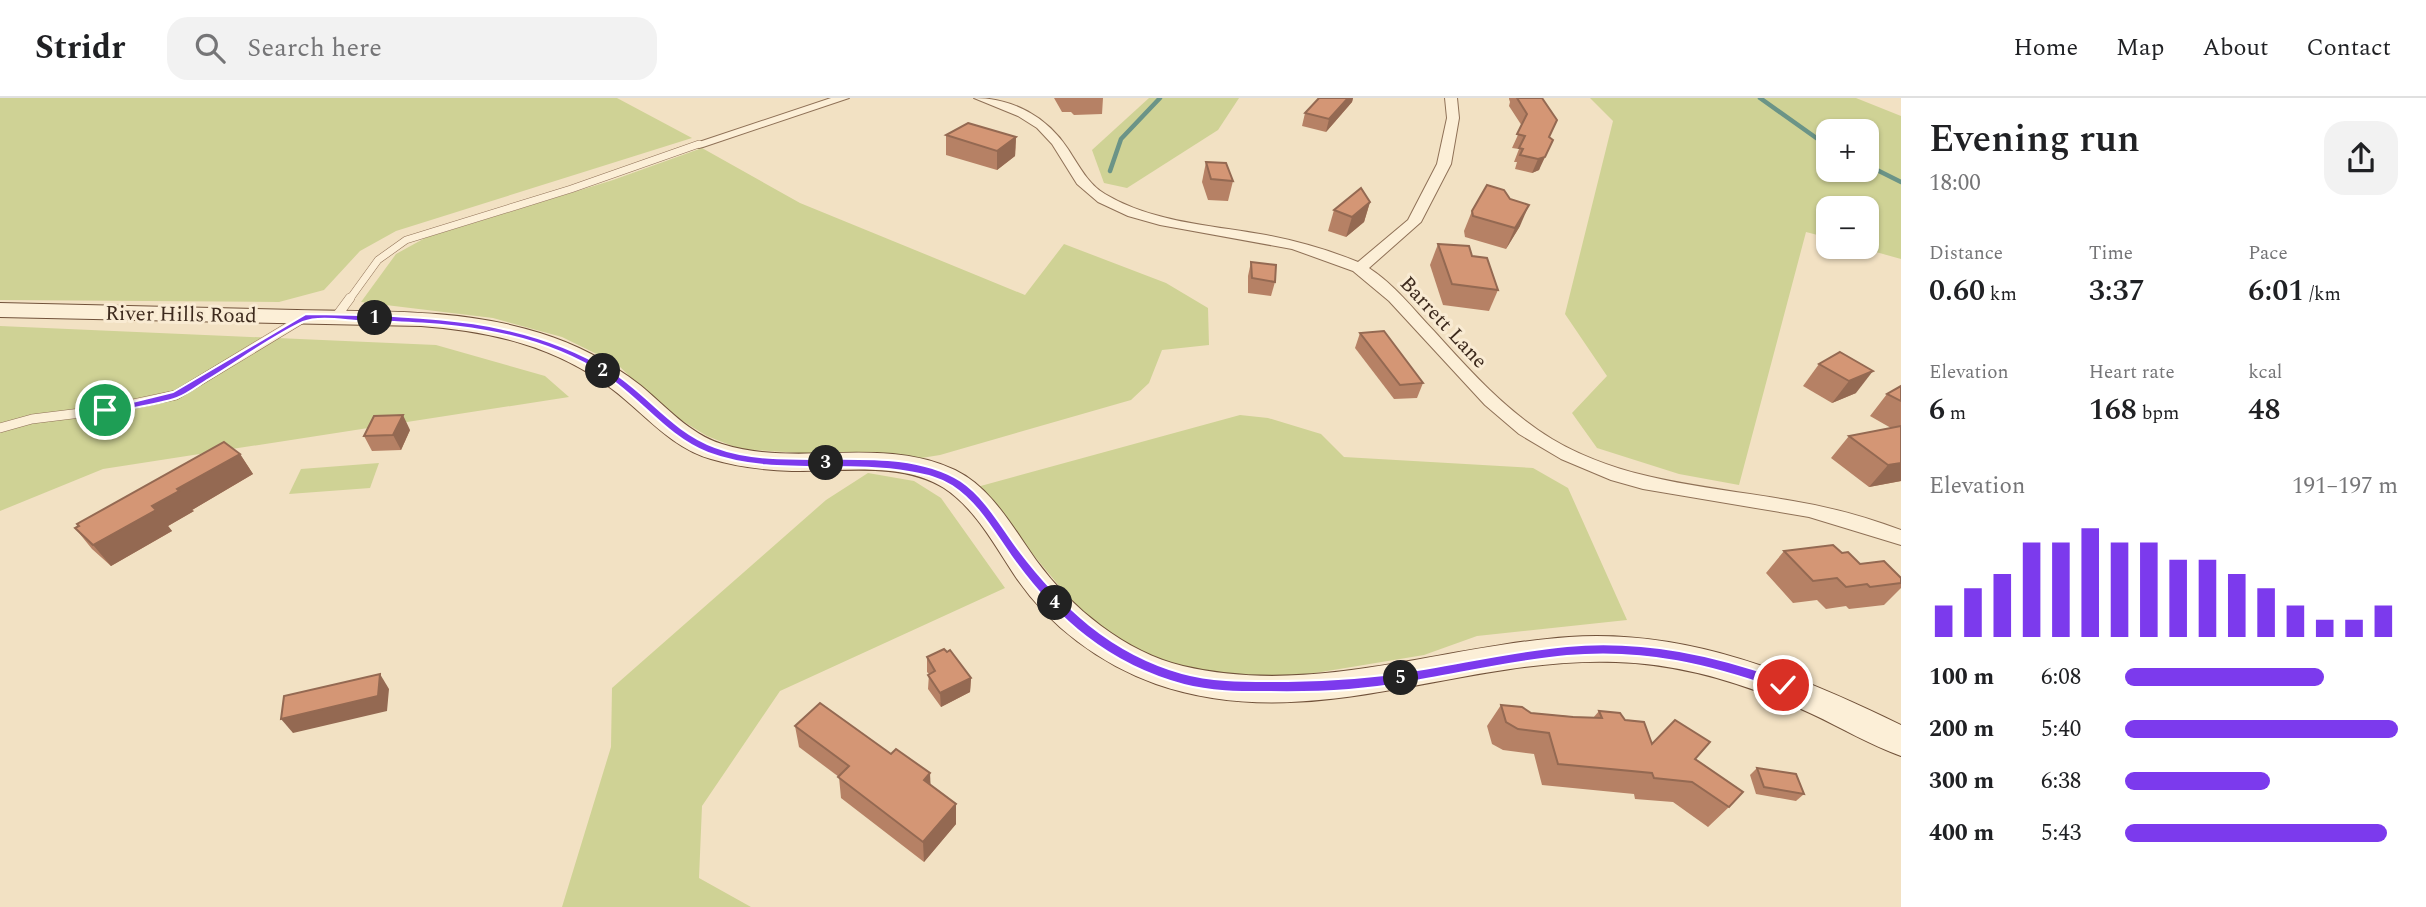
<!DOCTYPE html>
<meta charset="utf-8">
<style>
:root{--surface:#fff;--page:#f2f2f2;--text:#202124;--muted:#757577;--line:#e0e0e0;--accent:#7c3aed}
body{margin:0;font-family:Spectral,serif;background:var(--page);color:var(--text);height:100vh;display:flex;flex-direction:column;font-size:26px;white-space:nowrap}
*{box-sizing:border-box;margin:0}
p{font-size:23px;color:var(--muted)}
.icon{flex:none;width:38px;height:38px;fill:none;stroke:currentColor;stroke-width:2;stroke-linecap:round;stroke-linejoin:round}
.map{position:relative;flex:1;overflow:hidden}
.side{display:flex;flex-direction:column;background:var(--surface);width:525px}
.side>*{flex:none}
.controls{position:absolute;left:1816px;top:21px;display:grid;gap:14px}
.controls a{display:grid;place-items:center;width:63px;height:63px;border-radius:14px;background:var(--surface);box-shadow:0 2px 5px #0004;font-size:35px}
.pin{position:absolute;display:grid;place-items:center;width:60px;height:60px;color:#fff;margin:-30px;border:4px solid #fff;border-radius:50%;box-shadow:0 2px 7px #0007}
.km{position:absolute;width:35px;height:35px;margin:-18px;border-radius:50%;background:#222;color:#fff;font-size:19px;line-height:35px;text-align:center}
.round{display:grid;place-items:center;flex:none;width:74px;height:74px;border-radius:21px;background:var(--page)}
.summary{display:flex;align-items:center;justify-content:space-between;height:119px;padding:0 28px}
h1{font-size:38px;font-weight:600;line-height:52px}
.metrics{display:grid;grid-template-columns:repeat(3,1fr);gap:10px;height:119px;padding:7px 28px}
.metrics div{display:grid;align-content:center}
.metrics b{font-size:30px;font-weight:600}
.metrics small{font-size:19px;font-weight:400}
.metrics p{font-size:19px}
.chart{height:196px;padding:14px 28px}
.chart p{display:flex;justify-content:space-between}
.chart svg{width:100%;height:126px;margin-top:7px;stroke:var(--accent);stroke-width:6}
ul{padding:0 28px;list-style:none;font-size:23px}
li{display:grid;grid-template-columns:112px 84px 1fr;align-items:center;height:52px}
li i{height:18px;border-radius:9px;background:var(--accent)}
header{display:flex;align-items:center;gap:42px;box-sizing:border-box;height:98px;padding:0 35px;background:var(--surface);border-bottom:2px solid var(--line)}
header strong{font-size:33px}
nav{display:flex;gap:38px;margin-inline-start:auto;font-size:24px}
.search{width:490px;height:63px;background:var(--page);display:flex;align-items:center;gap:18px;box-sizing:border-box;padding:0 24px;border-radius:21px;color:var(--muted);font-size:26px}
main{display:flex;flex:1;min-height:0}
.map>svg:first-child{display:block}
</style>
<header>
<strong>Stridr</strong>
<div class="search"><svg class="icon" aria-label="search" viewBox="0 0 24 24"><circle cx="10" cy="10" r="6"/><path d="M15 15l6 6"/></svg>Search here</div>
<nav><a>Home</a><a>Map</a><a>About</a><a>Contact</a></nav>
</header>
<main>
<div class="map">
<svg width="1901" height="809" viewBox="0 0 1901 809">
<rect width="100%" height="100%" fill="#f2e1c3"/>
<!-- green -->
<g fill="#cfd295" fill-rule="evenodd">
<path d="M0,0H617L692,40L396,133L360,153L324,192L279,204L0,202Z"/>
<path d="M1149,0H1239L1218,32L1127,90L1104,85L1092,52Z"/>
<path d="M1590,0H1856L1901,18V161L1858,149H1867V110H1829V140L1806,134L1739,387L1679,376L1597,350L1572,315L1607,278L1565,216L1613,23ZM1829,33H1867V72H1829Z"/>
<path d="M702,50L800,105L1025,197L1064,146L1166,185L1208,210L1209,247L1162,252L1149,285L1131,302L940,357L909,362L740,351L707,338L663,311L617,266L562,239L493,220L361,204L396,156L425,140L613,82Z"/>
<path d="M0,228L436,247L545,278L569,299L103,371L0,413Z"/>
<path d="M1240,317L1268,320L1321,336L1344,359L1533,370L1568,390L1627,522L1477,538L1424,557L1303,577H1211L1144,559L1080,513L977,389Z"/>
<path d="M379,365L370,390L289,396L301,371Z"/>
<path d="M868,375L914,383L941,400L1005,490L780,593L702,708L699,780L751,809H562L611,649L612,590L826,402Z"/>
</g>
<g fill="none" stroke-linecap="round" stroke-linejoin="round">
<!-- stream -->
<g stroke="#6b9487" stroke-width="4.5">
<path d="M1760,0L1829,49"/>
<path d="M1867,67L1901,84"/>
<path d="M1110,73L1121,41L1160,0"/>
</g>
<defs>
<path id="lane-far1" d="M349,202L378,162L406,142L571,91L699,46"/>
<g id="lane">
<path d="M336,219L350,200"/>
<path d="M0,330L32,321L105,312L176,297L305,219"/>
</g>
<g id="street">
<path d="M831,0H849L703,49L699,50L693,46Z"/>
<path d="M974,0C1013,0 1047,19 1068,51C1079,68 1088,86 1105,96C1152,124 1208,127 1260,136C1294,142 1326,151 1358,164L1408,122L1437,66L1447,20L1445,0H1457L1459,20L1451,66L1421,124L1369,170C1394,186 1413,211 1434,233C1470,273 1506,313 1552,341C1626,385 1710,388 1793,403C1830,409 1866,419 1901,432V447L1809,419L1643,391L1611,382L1561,361L1519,336L1485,307L1389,203L1353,173L1292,151L1160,127L1128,118L1098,104L1077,86L1052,46L1037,30L1018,18Z"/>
</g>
<path id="secondary" d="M0,205C99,207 198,210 297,212C379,214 461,210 540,235C576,246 610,264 640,287C666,308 689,336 722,346C798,370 881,337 955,372C992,390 1013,430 1036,462C1071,510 1125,554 1183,568C1314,599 1439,548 1569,539C1688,531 1796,576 1901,627V658C1870,647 1842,630 1812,616C1750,587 1685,566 1616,564C1460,558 1311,640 1156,586C1100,566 1049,528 1015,478C995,448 976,411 944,390C901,363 840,374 792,373C764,372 738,369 711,361C671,350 644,315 612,291C556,248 490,233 421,228L0,219Z"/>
</defs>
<!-- lane-far1 casing -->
<use href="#lane-far1" stroke="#8f7157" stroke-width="8"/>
<!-- lane casing -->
<use href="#lane" stroke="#8f7157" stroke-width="10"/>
<!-- street casing -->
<use href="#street" stroke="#8f7157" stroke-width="2"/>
<!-- secondary casing -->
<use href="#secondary" stroke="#71523a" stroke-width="2"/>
<!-- lane-far1 -->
<use href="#lane-far1" stroke="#fcefd7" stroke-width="7"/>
<!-- lane -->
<use href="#lane" stroke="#fcefd7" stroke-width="9"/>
<!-- street -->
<use href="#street" fill="#fcefd7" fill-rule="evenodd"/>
<!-- secondary -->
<use href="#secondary" fill="#fcefd7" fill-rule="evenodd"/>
</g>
<!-- wall -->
<g fill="#b68165">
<path d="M1054,0H1103L1102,16L1074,17L1071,14H1062Z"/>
<path d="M1319,0H1353L1352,4L1326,34L1302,28L1305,15Z"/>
<path d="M1509,0H1542L1549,40L1539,72L1532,75L1515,71L1517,64H1514L1519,51L1512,50L1522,28L1509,8L1510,4L1509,1Z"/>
<path d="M946,37L1016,39L1015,58L997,72L946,57Z"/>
<path d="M1206,64L1233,83L1228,103L1208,102L1202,84Z"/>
<path d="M1370,104L1364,124L1346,139L1328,133L1334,112Z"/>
<path d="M1472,113L1520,128L1506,151L1465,139L1464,133Z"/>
<path d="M1438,146L1472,158L1498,192L1489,213L1443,207L1430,167Z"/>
<path d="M1251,164L1275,184L1271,198L1248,195V178Z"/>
<path d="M1360,235L1423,285L1417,300L1394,301L1355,250Z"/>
<path d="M1840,254L1856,295L1832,305L1803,288L1819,266Z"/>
<path d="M1901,288V383L1869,389L1831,360L1849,338L1891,330L1870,318L1887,296Z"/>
<path d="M410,332L401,352L372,353L364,338Z"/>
<path d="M240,356L253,376L192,412L194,413L168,428L172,433L111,468L92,451L75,430Z"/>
<path d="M1784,453L1842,455L1860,466L1901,480V490L1884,507L1849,511L1846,508L1826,511L1817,502L1793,505L1766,475Z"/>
<path d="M927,559L971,580L970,594L941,609L928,591L929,576L927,574Z"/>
<path d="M1501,607L1531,615L1593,620L1599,613L1625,622L1652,646L1695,661L1729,709L1708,729L1673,704L1635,701L1634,696L1542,687L1534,656L1503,652L1492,646L1487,628Z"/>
<path d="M795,628L891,656L930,675V687L956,706V726L924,764L841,700L839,679L799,649Z"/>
<path d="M1757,670L1804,696L1796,703L1756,696L1750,677Z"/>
</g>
<!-- shaded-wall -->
<g fill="#946952">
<path d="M1348,0H1353L1352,4L1326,34L1329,21Z"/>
<path d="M1016,39L1015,58L997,72V53Z"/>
<path d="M1553,42L1539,72L1532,75L1538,61Z"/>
<path d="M1370,104L1364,124L1346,139L1352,119Z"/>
<path d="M1529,107L1520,128L1506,151L1515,130Z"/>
<path d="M1873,273L1856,295L1832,305L1849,283Z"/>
<path d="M403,317L410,332L401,352L393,337Z"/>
<path d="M240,356L253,376L192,412L194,413L168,428L172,433L111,468L93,447L177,391Z"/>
<path d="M1901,365V383L1869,389L1888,367Z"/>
<path d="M380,576L389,591L387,613L293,635L281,621Z"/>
<path d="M971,580L970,594L941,609L940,595Z"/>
<path d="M930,675L931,696L924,682Z"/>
<path d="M956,706V726L924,764L923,744Z"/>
</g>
<!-- building -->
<g fill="#d49675" stroke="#946952" stroke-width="2">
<path d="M1319,0H1348L1329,21L1305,15Z"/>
<path d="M1517,0H1542L1557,22L1549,39L1553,42L1545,59L1538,61L1520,57L1523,51L1519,50L1525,38L1517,36L1527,16Z"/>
<path d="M968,25L1016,39L997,53L946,37Z"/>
<path d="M1206,64L1226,65L1233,83L1211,81Z"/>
<path d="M1487,87L1504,92L1510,101L1529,107L1515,130L1473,118L1472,113Z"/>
<path d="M1361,90L1370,104L1352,119L1334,112Z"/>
<path d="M1438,146L1469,148L1472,158L1487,160L1498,192L1452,186Z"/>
<path d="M1251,164L1276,167L1275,184L1252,180Z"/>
<path d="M1384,233L1423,285L1400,287L1360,235Z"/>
<path d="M1840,254L1873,273L1849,283L1819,266Z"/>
<path d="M1901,288V303L1887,296Z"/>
<path d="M403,317L393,337L364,338L374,318Z"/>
<path d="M1901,328V365L1888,367L1849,338Z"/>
<path d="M224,344L240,356L177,391L179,393L152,408L156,412L93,447L75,430L79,428L77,426Z"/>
<path d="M1833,447L1842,455L1848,454L1860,466L1884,463L1901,480V485L1870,489L1867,486L1846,489L1837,480L1813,483L1784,453Z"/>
<path d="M944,551L947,554L950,552L971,580L940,595L928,577L935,573L927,559Z"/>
<path d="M380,576L378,598L281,621L284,598Z"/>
<path d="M820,605L891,656L896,651L930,675L924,682L956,706L923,744L838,679L849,668L795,628Z"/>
<path d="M1501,607L1522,609L1531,615L1573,619L1602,620L1599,613L1620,615L1625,622L1644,624L1652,646L1675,622L1710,644L1695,661L1743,694L1729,709L1692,684L1654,680L1652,675L1558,666L1549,635L1518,631L1506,624Z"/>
<path d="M1757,670L1796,676L1804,696L1764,689Z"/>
</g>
<!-- route -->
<path fill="#7c3aed" stroke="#fff" stroke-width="2" d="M306,216C411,218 519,216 611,273C648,296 673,334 715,349C789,377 894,341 961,383C985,399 1001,428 1018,451C1061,508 1111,555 1182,575C1211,583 1241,583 1270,583C1313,583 1356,581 1399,575C1455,567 1510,553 1567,548C1644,541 1716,557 1788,583L1790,587L1783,593C1711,567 1645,551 1567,558C1512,563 1459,576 1404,585C1359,593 1312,595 1266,594C1239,594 1211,594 1184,587C1108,567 1056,521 1011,458C994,434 978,405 952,388C938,379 925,377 909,374C844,362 772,379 708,355C667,339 642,302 606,278C532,229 443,225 358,223C342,222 318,218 303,224C271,239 239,263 209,281C199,287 188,296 177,300C154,308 128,310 105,316L100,312L173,294Z"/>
<g text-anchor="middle" stroke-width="6" stroke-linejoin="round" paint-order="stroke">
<!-- street labels -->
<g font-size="21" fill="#3d2a1d" stroke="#f9ebd3">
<text transform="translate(181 216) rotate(1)" y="7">River Hills Road</text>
<text transform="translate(1444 224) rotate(47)" y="7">Barrett Lane</text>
</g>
</g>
</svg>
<div class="controls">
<a>+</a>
<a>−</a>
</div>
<div class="pin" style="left:105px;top:312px;background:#1e9e55"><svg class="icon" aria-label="arrive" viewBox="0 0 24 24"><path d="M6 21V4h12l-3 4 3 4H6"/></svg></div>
<div class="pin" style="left:1783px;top:587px;background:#d93025"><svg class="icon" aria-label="check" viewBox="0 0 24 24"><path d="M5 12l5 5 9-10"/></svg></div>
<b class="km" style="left:375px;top:220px">1</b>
<b class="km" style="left:603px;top:273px">2</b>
<b class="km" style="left:826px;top:365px">3</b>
<b class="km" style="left:1055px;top:505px">4</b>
<b class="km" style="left:1401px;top:580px">5</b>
</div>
<section class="side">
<div class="summary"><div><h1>Evening run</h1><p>18:00</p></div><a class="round"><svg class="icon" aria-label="share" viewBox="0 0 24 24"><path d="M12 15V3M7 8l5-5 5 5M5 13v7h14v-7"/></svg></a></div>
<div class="metrics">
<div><p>Distance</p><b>0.60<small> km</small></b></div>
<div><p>Time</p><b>3:37</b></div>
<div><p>Pace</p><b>6:01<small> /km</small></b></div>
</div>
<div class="metrics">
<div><p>Elevation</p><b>6<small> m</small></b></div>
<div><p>Heart rate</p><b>168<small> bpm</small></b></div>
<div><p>kcal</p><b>48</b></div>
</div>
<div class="chart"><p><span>Elevation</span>191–197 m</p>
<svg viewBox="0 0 160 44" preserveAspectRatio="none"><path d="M5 44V33M15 44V27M25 44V22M35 44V11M45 44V11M55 44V6M65 44V11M75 44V11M85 44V17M95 44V17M105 44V22M115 44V27M125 44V33M135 44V38M145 44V38M155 44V33"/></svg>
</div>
<ul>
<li><b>100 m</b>6:08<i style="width:73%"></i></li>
<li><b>200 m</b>5:40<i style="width:100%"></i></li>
<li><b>300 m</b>6:38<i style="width:53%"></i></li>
<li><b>400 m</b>5:43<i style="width:96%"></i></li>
</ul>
</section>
</main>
